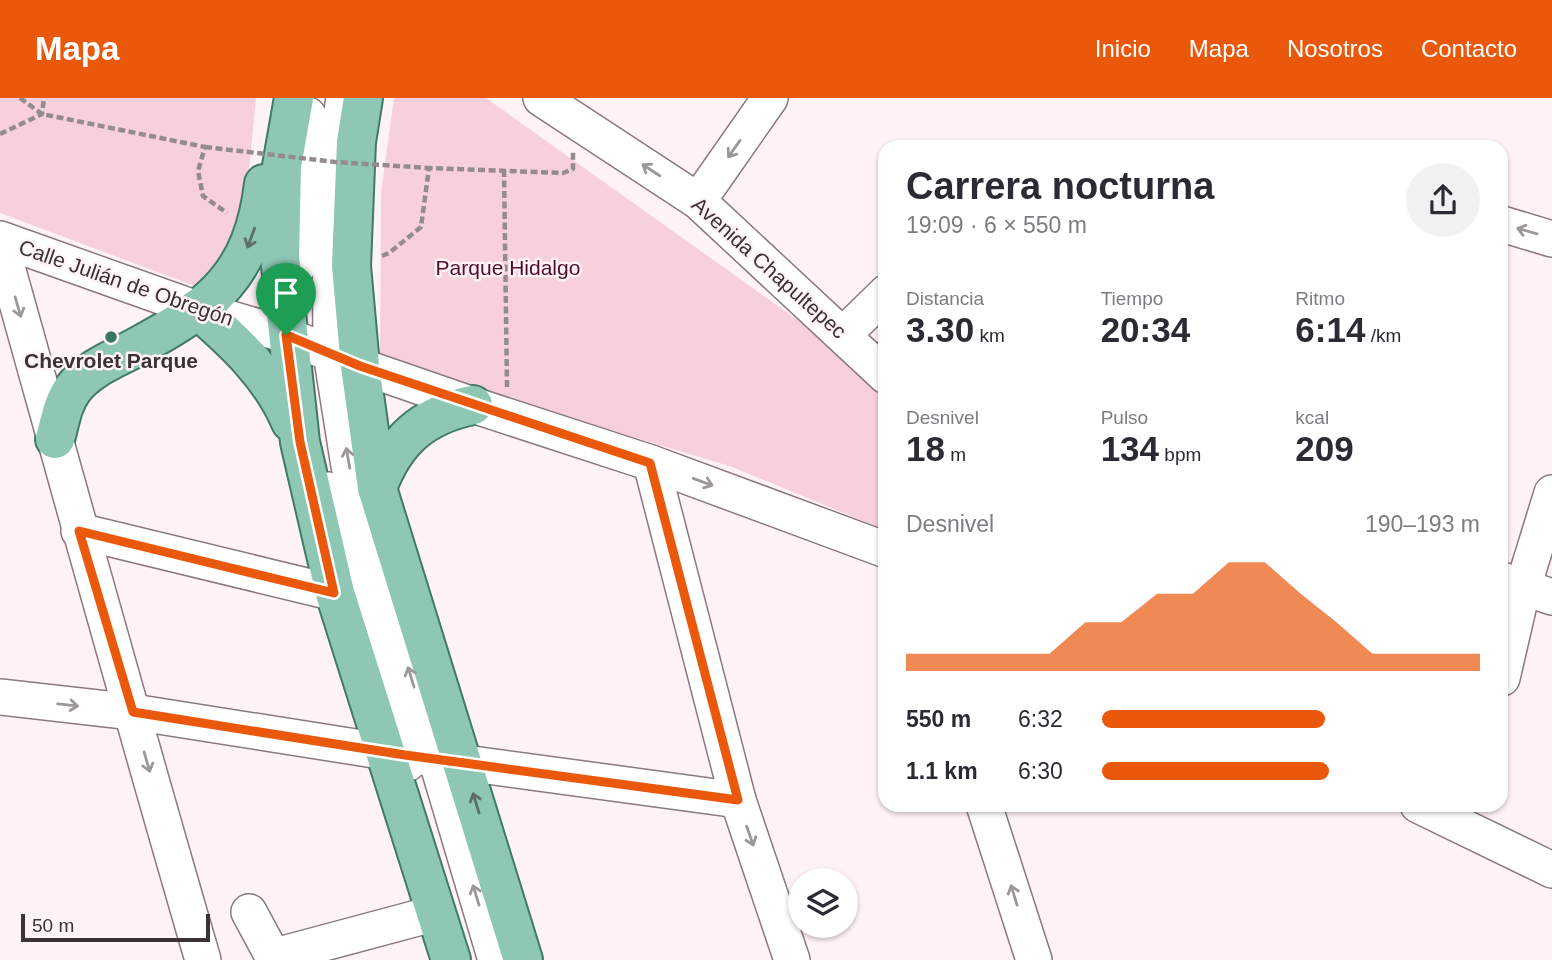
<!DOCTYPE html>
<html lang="es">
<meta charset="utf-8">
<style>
:root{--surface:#fff;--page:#f2f2f3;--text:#2b2b33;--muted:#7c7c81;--accent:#ea580c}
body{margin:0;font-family:Arial,sans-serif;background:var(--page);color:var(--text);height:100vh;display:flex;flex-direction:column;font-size:26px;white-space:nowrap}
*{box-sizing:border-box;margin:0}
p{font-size:23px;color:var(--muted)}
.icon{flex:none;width:38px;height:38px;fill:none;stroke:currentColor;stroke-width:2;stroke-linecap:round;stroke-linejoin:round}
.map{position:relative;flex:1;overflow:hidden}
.panel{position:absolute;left:878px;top:42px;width:630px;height:672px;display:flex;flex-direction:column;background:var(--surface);border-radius:21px;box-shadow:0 2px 5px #0004}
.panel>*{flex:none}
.tools{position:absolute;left:788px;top:770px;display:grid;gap:14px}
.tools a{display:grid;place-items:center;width:70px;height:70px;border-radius:50%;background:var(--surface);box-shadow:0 2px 5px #0004;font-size:35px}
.scale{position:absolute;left:21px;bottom:18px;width:189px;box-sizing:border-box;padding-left:7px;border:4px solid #3a3234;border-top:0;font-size:19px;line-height:24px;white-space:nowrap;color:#3a3234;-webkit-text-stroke:5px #fff3f6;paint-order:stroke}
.pin{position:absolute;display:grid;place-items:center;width:60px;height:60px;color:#fff;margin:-72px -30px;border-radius:50% 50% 50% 0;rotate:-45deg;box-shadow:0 0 7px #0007}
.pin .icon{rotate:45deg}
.round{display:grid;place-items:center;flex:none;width:74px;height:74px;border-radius:37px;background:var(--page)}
.head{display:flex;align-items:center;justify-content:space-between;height:119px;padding:0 28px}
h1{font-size:38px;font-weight:800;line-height:52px}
.stats{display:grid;grid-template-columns:repeat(3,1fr);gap:10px;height:119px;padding:7px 28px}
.stats div{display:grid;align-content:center}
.stats b{font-size:35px;font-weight:800}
.stats small{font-size:19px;font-weight:400}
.stats p{font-size:19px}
.chart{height:196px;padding:14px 28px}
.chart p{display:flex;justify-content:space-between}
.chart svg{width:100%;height:126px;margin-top:7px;fill:var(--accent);opacity:.7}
ul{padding:0 28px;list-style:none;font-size:23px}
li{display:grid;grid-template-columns:112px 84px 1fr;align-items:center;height:52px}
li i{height:18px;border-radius:9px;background:var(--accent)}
header{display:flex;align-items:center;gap:42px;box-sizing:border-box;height:98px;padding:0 35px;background:var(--accent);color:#fff}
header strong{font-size:33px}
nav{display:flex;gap:38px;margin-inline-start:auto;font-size:24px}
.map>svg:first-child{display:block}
</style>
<header>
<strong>Mapa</strong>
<nav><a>Inicio</a><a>Mapa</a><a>Nosotros</a><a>Contacto</a></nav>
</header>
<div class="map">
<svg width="1552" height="862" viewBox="0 0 1552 862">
<rect width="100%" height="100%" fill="#fff3f6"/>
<!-- green -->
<g fill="#f8d0dc">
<path d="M0,0H256L245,112L223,165L200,190L0,115Z"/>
<path d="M394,0H486L806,228L885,303V432L732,369L380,262L381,95Z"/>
</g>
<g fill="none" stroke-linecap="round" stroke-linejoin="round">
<defs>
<g id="minor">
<path d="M344,0L330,90L331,255L349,368L496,862"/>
<path d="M541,0L698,103L886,278"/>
<path d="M698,103L770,0"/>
<path d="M1502,126L1552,141"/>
<path d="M0,141L197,211L286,237L360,268L473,307L651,365L886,452"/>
<path d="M0,144C67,383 133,623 203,862"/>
<path d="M299,167L303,47L308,17"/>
<path d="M843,237L886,195"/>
<path d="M651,365L738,702L792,862"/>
<path d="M328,392L408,665"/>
<path d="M79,433L335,495"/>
<path d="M1502,482L1552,499"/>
<path d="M1502,580L1523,489L1552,395"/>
<path d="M0,599L133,614L406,657L738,702"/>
<path d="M984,707L1034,862"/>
<path d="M1418,707L1552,772"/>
<path d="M249,814L270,853L283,856L436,815"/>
</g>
<g id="major">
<path d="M294,0L282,68L280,159L300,344L335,495L451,862"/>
<path d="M363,0L356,44L351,168L360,268L377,390L523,862"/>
<path d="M197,211C235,244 271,277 291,324"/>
<path d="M55,341C60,323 62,306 73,291C88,271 114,261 135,250C212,209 253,177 264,86"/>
<path d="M377,390C395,342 423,317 473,307"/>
</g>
</defs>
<!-- minor casing -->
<use href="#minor" stroke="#8a797e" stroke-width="38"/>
<!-- major casing -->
<use href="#major" stroke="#417a67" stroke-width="42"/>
<!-- path -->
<g stroke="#958b8e" stroke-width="4.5" stroke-dasharray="7 3.5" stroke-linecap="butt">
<path d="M20,0L42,16L205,49L198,73L203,98L227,115"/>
<path d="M0,36L42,16L44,0"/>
<path d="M504,72L507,289"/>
<path d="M382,158L389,155L421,129L429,70L563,75L573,71V54"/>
</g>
<!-- minor -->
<use href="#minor" stroke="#fff" stroke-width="35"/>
<!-- major -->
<use href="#major" stroke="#8fc7b5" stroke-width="38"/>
<!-- path-bridge -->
<path stroke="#958b8e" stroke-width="4.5" stroke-dasharray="7 3.5" stroke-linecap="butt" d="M205,49L335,64L429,70"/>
</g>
<!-- one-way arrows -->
<defs><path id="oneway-shaft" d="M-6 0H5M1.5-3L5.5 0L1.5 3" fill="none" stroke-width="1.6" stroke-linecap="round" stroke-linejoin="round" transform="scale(1.75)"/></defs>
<g stroke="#9c989a">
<use href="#oneway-shaft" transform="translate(734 51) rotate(125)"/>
<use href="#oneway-shaft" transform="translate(651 72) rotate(-147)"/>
<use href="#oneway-shaft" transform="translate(1527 133) rotate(-164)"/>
<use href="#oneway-shaft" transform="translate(18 209) rotate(74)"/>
<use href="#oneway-shaft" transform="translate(348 360) rotate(-100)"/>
<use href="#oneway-shaft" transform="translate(703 384) rotate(20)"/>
<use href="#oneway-shaft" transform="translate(411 579) rotate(-107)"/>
<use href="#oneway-shaft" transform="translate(68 607) rotate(6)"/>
<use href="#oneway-shaft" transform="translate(147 664) rotate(74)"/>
<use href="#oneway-shaft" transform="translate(750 738) rotate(71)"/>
<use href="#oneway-shaft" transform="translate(476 797) rotate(-107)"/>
<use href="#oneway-shaft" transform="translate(1014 797) rotate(-107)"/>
</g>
<g stroke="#5c6e68">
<use href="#oneway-shaft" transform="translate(251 140) rotate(110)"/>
<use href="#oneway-shaft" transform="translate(476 705) rotate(-107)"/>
</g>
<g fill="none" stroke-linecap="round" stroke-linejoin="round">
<defs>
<path id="route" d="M286,237L360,268L650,365L738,702L405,657L133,614L79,433L334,495L300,344Z"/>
</defs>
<!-- route casing -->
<use href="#route" stroke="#fff" stroke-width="14"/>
<!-- route -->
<use href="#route" stroke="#ea580c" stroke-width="9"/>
</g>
<!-- markers -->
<circle fill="#3a7662" stroke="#fff3f6" stroke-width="2.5" cx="111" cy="239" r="7"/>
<g text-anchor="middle" stroke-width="5" stroke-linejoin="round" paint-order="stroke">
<!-- park labels -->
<g font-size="21" fill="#510b2c" stroke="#fff3f6">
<text x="508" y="177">Parque Hidalgo</text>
</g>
<!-- street labels -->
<g font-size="21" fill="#3a3234" stroke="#fff3f6">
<text transform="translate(769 170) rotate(42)" y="7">Avenida Chapultepec</text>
<text transform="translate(126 185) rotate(19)" y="7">Calle Julián de Obregón</text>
</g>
<!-- poi labels -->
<g font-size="21" font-weight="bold" fill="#3a3234" stroke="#fff3f6">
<text x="111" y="270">Chevrolet Parque</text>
</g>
</g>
</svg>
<div class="tools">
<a><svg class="icon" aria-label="layers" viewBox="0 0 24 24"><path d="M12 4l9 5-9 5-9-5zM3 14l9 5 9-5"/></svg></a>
</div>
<div class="scale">50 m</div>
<div class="pin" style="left:286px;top:237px;background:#1e9e55"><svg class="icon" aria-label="arrive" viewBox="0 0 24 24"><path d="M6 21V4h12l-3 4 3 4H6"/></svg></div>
<section class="panel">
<div class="head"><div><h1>Carrera nocturna</h1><p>19:09 · 6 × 550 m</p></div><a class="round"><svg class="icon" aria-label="share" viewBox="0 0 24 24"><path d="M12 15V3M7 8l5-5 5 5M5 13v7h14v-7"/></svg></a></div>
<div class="stats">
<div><p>Distancia</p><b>3.30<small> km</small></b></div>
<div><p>Tiempo</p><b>20:34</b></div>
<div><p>Ritmo</p><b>6:14<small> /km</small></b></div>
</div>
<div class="stats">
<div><p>Desnivel</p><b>18<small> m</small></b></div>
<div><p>Pulso</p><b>134<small> bpm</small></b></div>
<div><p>kcal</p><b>209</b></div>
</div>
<div class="chart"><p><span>Desnivel</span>190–193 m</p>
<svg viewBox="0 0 160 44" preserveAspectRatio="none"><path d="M0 44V38L10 38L20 38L30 38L40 38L50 27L60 27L70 17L80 17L90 6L100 6L110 17L120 27L130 38L140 38L150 38L160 38V44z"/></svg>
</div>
<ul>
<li><b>550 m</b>6:32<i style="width:59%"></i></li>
<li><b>1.1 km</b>6:30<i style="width:60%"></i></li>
</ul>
</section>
</div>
